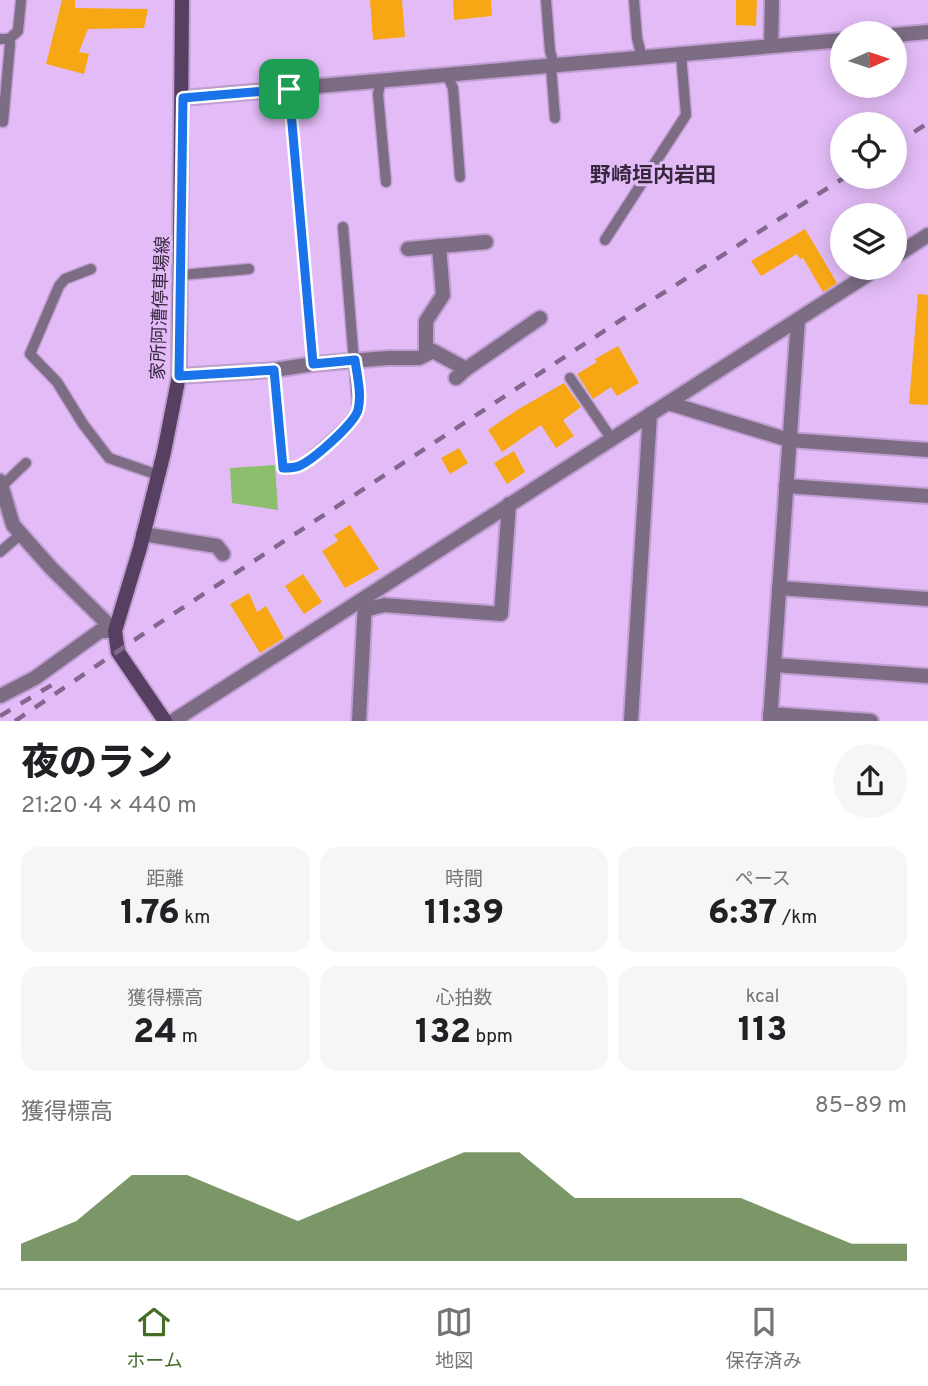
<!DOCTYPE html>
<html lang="ja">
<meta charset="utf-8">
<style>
:root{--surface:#fff;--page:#f6f6f6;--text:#202124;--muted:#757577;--line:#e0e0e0;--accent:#456c28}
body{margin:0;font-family:Overpass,"Noto Sans JP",sans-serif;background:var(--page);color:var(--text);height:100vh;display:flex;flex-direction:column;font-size:26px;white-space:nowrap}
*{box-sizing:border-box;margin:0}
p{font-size:23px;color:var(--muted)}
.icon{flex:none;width:38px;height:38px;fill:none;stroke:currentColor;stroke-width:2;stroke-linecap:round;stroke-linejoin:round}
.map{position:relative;height:721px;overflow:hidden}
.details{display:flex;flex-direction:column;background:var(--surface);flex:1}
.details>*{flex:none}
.needle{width:46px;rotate:87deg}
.tools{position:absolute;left:830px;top:21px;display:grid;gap:14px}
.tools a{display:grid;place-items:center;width:77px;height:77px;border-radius:50%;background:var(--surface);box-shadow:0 4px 18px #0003;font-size:35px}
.pin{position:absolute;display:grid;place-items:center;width:60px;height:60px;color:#fff;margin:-30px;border-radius:14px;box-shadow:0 4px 10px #0006}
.round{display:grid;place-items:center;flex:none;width:74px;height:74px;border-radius:37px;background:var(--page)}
.summary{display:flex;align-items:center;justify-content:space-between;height:119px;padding:0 21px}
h1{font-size:38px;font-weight:800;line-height:52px}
.metrics{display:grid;grid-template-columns:repeat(3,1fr);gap:10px;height:119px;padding:7px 21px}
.metrics div{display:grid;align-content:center;border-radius:18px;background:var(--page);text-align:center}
.metrics b{font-size:35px;font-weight:800}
.metrics small{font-size:19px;font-weight:400}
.metrics p{font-size:19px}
.chart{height:196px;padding:14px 21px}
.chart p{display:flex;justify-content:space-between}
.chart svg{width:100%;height:126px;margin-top:7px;fill:var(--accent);opacity:.7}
.tabs{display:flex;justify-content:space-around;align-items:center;height:98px;border-top:2px solid var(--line);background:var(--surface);font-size:19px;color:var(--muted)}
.tabs a{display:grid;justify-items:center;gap:4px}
.tabs .current{color:var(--accent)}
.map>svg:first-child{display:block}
</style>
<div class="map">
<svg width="928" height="721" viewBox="0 0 928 721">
<rect width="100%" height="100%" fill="#e3bcf7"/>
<!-- green -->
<path fill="#8dbe6e" d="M275,465L278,510L232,503L230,468Z"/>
<!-- building -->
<g fill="#f7a714">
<path d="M62,0H75V8L148,9L144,28L88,29L79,52L89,54L84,74L46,64Z"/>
<path d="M370,0H402L405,37L373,40Z"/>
<path d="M453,0H491L492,16L454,20Z"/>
<path d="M736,0H757L756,26L736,25Z"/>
<path d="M805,229L837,283L823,292L803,258L800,259L797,254L761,276L751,261Z"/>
<path d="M918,294L928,295V405L909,404Z"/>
<path d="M618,346L639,383L617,396L611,387L593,399L577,374L597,362L595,359Z"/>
<path d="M564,383L581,407L563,420L574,436L556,448L541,425L502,452L488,430L517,410Z"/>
<path d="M459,448L468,463L450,474L441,458Z"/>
<path d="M514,451L525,472L507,484L494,463Z"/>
<path d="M350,525L379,569L345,588L322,551L338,541L334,535Z"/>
<path d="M303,574L322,602L304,614L285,586Z"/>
<path d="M249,593L257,612L266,606L284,638L260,653L230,604Z"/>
</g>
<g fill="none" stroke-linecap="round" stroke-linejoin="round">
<defs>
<g id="lane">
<path d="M546,0L550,51L554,65"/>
<path d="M634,0L637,38L642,58"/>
<path d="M0,39H9L18,31L21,0"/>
<path d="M551,66L555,118"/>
<path d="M447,75L453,88L460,177"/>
<path d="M381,81L378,94L386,182"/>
<path d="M289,89L313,364"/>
<path d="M3,122L10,44L9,39"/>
<path d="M605,240L686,115L681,54"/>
<path d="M91,269L65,279L59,286L30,354L57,382L83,424L109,458L158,475"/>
<path d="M181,275L249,269"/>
<path d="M274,370L283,468L296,467L305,463L347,426L358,411L343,227"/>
<path d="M570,378L611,438"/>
<path d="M2,486L26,463"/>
<path d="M0,552L21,534"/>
</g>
<g id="street">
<path d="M894,35L928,32"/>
<path d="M771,46L772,0"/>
<path d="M183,98L842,40"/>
<path d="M408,249L486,242"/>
<path d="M894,257L928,235"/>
<path d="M426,354V321L443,295L439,246"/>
<path d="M179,376L274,370L313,364L388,358H419L433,351L466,369L540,318"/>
<path d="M456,378L466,369"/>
<path d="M668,403L789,440L928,450"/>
<path d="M0,481L13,525L51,568L115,631"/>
<path d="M786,486L928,496"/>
<path d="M143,534L217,546L223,554"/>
<path d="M779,588L928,599"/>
<path d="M365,610L384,605L501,614L509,504"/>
<path d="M774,665L928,676"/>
<path d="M0,696L35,678L100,631H115"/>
<path d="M770,714L871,721"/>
<path d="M173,721L878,268"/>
<path d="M359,721L365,602"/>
<path d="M631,721L650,414"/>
<path d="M770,721L798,320"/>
</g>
<path id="secondary" d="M165,721L118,652L115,631L140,548L164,452L179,376L182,0"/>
</defs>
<!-- lane casing -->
<use href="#lane" stroke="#c09ed2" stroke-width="13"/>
<!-- street casing -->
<use href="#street" stroke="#c09ed2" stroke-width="18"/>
<!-- secondary casing -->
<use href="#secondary" stroke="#c09ed2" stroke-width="18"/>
<!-- lane -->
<use href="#lane" stroke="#7c6d85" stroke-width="10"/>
<!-- street -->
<use href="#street" stroke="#7c6d85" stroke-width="14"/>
<!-- secondary -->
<use href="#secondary" stroke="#563f61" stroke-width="14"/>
<!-- rail -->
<g stroke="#82688f" stroke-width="4.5" stroke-dasharray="12 12" stroke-linecap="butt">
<path d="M894,145L928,123"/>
<path d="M0,716L60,680"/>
<path d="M15,721L161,622L624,318L845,177"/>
</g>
</g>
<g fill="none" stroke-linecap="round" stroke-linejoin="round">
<defs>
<path id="route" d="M289,89L313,364L355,360C357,375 362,395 358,410C354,424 313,460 299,466C294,468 289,468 283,468L274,370L179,376L183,98Z"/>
</defs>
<!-- route casing -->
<use href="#route" stroke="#fff" stroke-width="14"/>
<!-- route -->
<use href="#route" stroke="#1a73e8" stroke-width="9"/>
</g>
<g text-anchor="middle" stroke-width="6" stroke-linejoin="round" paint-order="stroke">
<!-- street labels -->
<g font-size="18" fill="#36273e" stroke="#e3bcf7">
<text transform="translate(160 308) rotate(-88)" y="6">家所阿漕停車場線</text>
</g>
<!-- quarter labels -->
<g font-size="21" font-weight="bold" fill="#36273e" stroke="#e3bcf7">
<text x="653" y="182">野崎垣内岩田</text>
</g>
</g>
</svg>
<div class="tools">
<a><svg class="needle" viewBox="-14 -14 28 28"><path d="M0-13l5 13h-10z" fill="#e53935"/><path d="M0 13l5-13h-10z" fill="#757577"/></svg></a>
<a><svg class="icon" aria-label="locate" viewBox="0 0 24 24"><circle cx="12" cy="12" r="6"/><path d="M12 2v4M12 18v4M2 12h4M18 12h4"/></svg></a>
<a><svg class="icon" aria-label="layers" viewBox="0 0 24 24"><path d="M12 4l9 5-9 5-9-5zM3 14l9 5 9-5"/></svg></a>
</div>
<div class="pin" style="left:289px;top:89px;background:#1e9e55"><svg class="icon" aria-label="arrive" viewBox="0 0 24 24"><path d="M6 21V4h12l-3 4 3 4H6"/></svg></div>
</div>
<section class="details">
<div class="summary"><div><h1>夜のラン</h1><p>21:20 · 4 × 440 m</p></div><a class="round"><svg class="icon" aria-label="share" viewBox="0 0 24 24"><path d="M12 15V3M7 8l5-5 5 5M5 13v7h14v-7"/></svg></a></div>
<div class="metrics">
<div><p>距離</p><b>1.76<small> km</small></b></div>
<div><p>時間</p><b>11:39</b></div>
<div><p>ペース</p><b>6:37<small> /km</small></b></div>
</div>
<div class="metrics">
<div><p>獲得標高</p><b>24<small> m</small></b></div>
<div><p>心拍数</p><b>132<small> bpm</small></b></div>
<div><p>kcal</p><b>113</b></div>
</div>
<div class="chart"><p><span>獲得標高</span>85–89 m</p>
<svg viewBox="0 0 160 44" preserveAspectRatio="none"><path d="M0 44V38L10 30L20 14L30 14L40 22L50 30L60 22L70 14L80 6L90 6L100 22L110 22L120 22L130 22L140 30L150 38L160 38V44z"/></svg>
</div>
</section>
<nav class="tabs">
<a class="current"><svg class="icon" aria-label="home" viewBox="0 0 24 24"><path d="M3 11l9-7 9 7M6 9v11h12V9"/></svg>ホーム</a>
<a><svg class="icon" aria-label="map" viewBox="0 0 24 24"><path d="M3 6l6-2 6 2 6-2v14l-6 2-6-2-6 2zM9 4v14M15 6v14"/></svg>地図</a>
<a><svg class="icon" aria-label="saved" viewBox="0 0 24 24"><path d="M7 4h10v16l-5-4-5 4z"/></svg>保存済み</a>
</nav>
